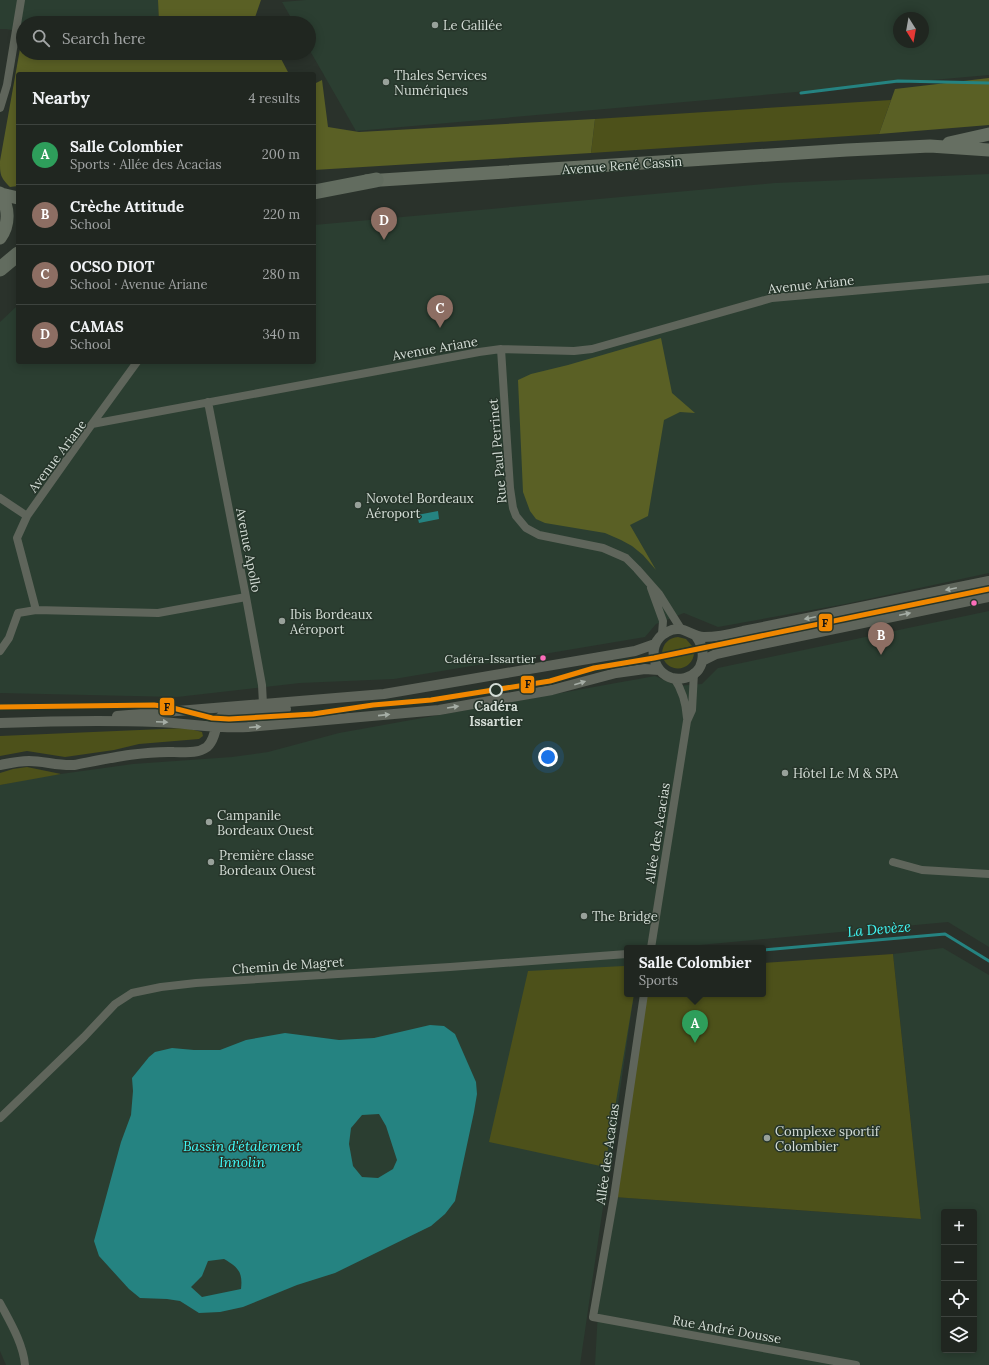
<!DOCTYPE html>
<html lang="en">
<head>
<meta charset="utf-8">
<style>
  :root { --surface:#202620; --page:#282e29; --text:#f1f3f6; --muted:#a2a5a5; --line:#3d433e; --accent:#0b8043 }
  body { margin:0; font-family:Lora,serif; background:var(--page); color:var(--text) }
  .controls { position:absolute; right:12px; bottom:12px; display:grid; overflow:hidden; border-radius:4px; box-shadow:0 2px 10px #0003 }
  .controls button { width:36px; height:36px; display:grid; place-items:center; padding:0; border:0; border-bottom:1px solid var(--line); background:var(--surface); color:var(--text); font:20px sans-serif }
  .compass { position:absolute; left:893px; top:12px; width:36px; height:36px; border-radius:50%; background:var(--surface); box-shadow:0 2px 10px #0003; rotate:169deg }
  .you { position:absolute; left:548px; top:757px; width:14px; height:14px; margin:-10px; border:3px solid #fff; border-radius:50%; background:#1a73e8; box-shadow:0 0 0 6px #1a73e833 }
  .badge { display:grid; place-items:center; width:26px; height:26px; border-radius:50%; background:var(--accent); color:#fff; font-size:13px; font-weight:700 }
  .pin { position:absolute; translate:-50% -33px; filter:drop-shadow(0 1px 2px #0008) }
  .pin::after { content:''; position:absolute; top:21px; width:14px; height:12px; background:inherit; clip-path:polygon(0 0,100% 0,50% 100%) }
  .popup { position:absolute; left:624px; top:945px; width:142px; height:52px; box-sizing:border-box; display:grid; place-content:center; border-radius:4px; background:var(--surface); filter:drop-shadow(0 1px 3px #0005); font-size:13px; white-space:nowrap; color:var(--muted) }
  .popup b { font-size:15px; color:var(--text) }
  .popup::after { content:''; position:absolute; left:50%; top:100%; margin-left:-8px; border:8px solid transparent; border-top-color:var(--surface) }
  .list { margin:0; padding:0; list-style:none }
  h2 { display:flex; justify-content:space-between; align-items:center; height:52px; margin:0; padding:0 16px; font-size:17px }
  h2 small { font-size:13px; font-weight:400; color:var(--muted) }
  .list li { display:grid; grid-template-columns:26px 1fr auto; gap:12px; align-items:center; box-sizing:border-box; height:60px; padding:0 16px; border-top:1px solid var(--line) }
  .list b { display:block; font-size:15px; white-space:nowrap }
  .list p { margin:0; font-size:13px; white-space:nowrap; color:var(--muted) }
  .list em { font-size:13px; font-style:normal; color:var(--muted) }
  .icon { flex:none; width:22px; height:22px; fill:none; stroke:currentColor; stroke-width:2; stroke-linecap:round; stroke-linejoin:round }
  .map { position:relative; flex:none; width:989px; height:1365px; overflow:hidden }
  .search { position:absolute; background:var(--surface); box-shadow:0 2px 10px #0003; left:16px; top:16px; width:300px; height:44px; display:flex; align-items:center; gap:10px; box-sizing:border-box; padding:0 14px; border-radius:22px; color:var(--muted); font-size:15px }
  .panel { position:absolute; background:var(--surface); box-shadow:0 2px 10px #0003; left:16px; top:72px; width:300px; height:292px; border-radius:4px }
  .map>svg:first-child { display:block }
  .built { fill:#2b3e31; fill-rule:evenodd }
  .green { fill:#4d511a }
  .forest { fill:#5a6025 }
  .water { fill:#258381; fill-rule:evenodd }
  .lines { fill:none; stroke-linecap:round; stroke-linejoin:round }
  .stream { stroke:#258381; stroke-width:3 }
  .minor { stroke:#5f655b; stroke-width:8 }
  .tertiary { stroke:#5f655b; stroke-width:10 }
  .primary { stroke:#666f62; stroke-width:13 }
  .motorway { stroke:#626c5f; stroke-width:15 }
  .tram-1-casing { stroke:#26352a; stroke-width:8 }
  .tram-1 { stroke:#f08700; stroke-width:5 }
  .oneway { fill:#a5ada5 }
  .poi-dot { fill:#98a19a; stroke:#26352a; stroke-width:1.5 }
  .bus-dot { fill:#fb6dba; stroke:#26352a; stroke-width:1.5 }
  .stop-dot { fill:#26352a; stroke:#d4ddd6; stroke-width:2 }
  .labels { text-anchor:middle; stroke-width:3; stroke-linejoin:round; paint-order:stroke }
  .bus-label { font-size:12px; fill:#d4ddd6; stroke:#26352a; text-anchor:end }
  .poi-label { font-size:13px; fill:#d4ddd6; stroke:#26352a; text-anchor:start }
  .street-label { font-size:13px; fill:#d4ddd6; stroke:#26352a }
  .stop-label { font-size:13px; font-weight:bold; fill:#d4ddd6; stroke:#26352a }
  .water-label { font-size:14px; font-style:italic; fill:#40fbf9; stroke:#26352a }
  .line-badge { stroke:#26352a; stroke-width:1.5 }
  .pale-badge-label { font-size:11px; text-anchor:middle; font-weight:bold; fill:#111 }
</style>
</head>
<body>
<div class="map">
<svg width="989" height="1365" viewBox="0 0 989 1365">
  <rect width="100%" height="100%" fill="#2a322b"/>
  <path class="built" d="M 0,0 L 158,0 L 159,23 L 23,23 L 23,32 L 6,29 L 0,29 Z
    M 306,0 L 989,0 L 989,75 L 356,131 L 309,49 L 309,23 L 294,23 L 282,2 ZM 899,18 L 923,18 L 923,42 L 899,42 Z
    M 989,174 L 989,573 L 845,604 L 718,627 L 684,613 L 656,624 L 645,637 L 394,679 L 300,683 L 177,697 L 0,693 L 0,322 L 18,305 L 18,362 L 314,362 L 314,225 L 775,183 Z
    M 989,611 L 989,947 L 948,922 L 668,948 L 627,948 L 627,994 L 634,994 L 580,1365 L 6,1365 L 0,1351 L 0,785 L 39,777 L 133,764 L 232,757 L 268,752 L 339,733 L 655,676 L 677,686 L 702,684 L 718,668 Z
    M 943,948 L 989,975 L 989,1365 L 595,1365 L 598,1311 L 616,1197 L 921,1219 L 893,954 ZM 944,1212 L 974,1212 L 974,1350 L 944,1350 Z"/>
  <path class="green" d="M 891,100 L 879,134 L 591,153 L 595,119 Z
    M 678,637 L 686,639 L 692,646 L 662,653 C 663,643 669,638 678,637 Z
    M 694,652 C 694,670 670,675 663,658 Z
    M 186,728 L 202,732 L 203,736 L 199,739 L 139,744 L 114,750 L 65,757 L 27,751 L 0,756 L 0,736 Z
    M 27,767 L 61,774 L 0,785 L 0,773 L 13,769 Z
    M 893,954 L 921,1219 L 614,1197 L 644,994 L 763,994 L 763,963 Z
    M 624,966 L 625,973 L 627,973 L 627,994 L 634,994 L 605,1167 L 489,1142 L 528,971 Z"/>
  <path class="forest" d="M 158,0 L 261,0 L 253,23 L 159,23 Z
    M 23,32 L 23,53 L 148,53 L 160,58 L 160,53 L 278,53 L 289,74 L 18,74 L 18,186 L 10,187 C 0,177 0,174 0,161 Z
    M 989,78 L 989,125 L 879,134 L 895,89 Z
    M 322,80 L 328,127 L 359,132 L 595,119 L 591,153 L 314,170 L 314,84 Z
    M 661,338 L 672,393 L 695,413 L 680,412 L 664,420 L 648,516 L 630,525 L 656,570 L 643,555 L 632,546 L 621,540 L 605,533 L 545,523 L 536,519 L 530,511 L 523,492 L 518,380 L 531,374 L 568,365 Z"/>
  <path class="water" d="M 438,511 L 439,519 L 419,523 L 417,515 Z
    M 430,1025 L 444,1026 L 455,1034 L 476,1082 L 477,1094 L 474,1112 L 455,1201 L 445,1214 L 431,1226 L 335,1273 L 297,1285 L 243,1307 L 220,1312 L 199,1313 L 180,1301 L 167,1299 L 140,1298 L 129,1289 L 99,1256 L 94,1241 L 121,1142 L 131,1115 L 133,1091 L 132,1078 L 149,1057 L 155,1052 L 172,1048 L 194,1050 L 220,1050 L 246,1040 L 285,1033 L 339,1040 L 374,1038 ZM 379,1114 L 386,1126 L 397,1160 L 393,1169 L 378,1178 L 362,1177 L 353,1166 L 349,1144 L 351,1128 L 362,1115 ZM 224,1259 C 238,1267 243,1272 241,1289 L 202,1297 L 191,1287 L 202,1276 L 208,1261 Z"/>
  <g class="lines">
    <path class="stream" d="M 801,93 L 898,81 L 989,83
      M 763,950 L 945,934 L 989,961"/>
    <path class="minor" d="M 0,108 L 7,85 L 21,0
      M 501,349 L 510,488 L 513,508 L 516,516 L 526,528 L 539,535 L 603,548 L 626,558 L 637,569 L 659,594 L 681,629
      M 208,402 L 246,597 L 262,685 L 263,704
      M 92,424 L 137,362
      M 0,498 L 27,516
      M 651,588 L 663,621 L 662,634
      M 36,610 L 17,538 L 27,516 L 92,424 L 479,352 L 501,349 L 574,351 L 592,349 L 772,298 L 989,279
      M 0,651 L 9,638 L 18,613 L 36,610 L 158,613 L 246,597
      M 674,678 C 683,691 686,703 687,718
      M 893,862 L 922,870 L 989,874
      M 651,948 L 687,721 L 692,710 L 694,673
      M 644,994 L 614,1197 L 593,1317 L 856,1365
      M 0,1118 L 84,1037 L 115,1004 L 132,993 L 161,987 L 196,983 L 450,967 L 627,954
      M 0,1303 C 10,1322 23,1343 25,1365"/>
    <path class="tertiary" d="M 696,636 C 707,651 705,673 685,678 C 656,685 641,645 667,632 C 683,623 690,637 704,637 C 717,637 731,634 743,631 L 989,581
      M 702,661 L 716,654 L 743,648 L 989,597
      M 117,716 L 384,694 L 635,651 L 655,644
      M 0,723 C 52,721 104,720 156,722 C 187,723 217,729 248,727 L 439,710 L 552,690 L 616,673 L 645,669 L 659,670
      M 0,765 C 10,763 19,761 29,761 C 44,761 58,766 74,765 C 106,759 141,751 174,752 C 185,752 197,754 207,747 C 214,741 216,728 218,719 L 224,715 L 230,714 L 286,709"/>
    <path class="primary" d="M 949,143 L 989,134
      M 366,181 L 847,150 L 930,146 L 989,150
      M 0,193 C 9,207 10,224 0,238
      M 1,194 L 18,198"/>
    <path class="motorway" d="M 314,192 L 376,180
      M 0,269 L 18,254"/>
    <g class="tram-1-casing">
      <path id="tram-1" d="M 0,707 L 154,705 L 169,707 L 212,718 L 229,719 L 313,714 L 373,705 L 431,700 L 550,681 L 594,668 L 654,658 L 989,589"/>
    </g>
    <use href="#tram-1" class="tram-1"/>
  </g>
  <defs><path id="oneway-solid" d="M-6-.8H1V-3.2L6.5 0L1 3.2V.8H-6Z"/></defs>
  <g class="oneway">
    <use href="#oneway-solid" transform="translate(951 589) rotate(168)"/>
    <use href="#oneway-solid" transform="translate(905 614) rotate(-12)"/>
    <use href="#oneway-solid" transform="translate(810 618) rotate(168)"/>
    <use href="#oneway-solid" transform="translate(580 683) rotate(-17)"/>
    <use href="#oneway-solid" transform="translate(453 707) rotate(-9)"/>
    <use href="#oneway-solid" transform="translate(384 715) rotate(-6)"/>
    <use href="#oneway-solid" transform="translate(162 722) rotate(3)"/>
    <use href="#oneway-solid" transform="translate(255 727) rotate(-5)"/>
  </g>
  <g class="poi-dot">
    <circle cx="435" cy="25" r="4"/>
    <circle cx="386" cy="82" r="4"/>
    <circle cx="358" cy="505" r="4"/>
    <circle cx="282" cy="621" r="4"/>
    <circle cx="785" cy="773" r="4"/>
    <circle cx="209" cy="822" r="4"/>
    <circle cx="211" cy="862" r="4"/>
    <circle cx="584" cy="916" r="4"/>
    <circle cx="767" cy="1138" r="4"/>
  </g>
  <g class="bus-dot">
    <circle cx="974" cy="603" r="3.5"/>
    <circle cx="543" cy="658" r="3.5"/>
  </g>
  <circle class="stop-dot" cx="496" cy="690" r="6"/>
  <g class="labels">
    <g class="bus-label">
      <text x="536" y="663">Cadéra-Issartier</text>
    </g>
    <g class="poi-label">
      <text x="443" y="30">Le Galilée</text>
      <text x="394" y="80">Thales Services<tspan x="394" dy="15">Numériques</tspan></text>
      <text x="366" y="503">Novotel Bordeaux<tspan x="366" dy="15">Aéroport</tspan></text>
      <text x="290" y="619">Ibis Bordeaux<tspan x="290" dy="15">Aéroport</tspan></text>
      <text x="793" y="778">Hôtel Le M &amp; SPA</text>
      <text x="217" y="820">Campanile<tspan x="217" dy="15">Bordeaux Ouest</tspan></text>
      <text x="219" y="860">Première classe<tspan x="219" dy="15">Bordeaux Ouest</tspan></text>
      <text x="592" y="921">The Bridge</text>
      <text x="775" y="1136">Complexe sportif<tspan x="775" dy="15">Colombier</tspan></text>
    </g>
    <g class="street-label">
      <text transform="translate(622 165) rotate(-4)" y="5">Avenue René Cassin</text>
      <text transform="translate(811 284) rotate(-6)" y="5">Avenue Ariane</text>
      <text transform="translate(435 348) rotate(-10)" y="5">Avenue Ariane</text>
      <text transform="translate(497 451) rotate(-95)" y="5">Rue Paul Perrinet</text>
      <text transform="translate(57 456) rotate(-53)" y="5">Avenue Ariane</text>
      <text transform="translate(249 550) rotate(79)" y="5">Avenue Apollo</text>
      <text transform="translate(657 833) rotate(-81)" y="5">Allée des Acacias</text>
      <text transform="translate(288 965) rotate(-4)" y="5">Chemin de Magret</text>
      <text transform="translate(607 1154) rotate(-82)" y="5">Allée des Acacias</text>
      <text transform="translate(727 1329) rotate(10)" y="5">Rue André Dousse</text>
    </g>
    <g class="stop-label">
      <text x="496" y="711">Cadéra<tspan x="496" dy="15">Issartier</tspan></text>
    </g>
    <g class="water-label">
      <text transform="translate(879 929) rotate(-5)" y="5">La Devèze</text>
      <text x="242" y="1151">Bassin d'étalement<tspan x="242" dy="16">Innolin</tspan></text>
    </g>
  </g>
  <g class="line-badge">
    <rect x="818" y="613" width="15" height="19" rx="4" fill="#f08700"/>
    <rect x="520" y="675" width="15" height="19" rx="4" fill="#f08700"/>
    <rect x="159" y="697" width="16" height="19" rx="4" fill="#f08700"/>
  </g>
  <g class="pale-badge-label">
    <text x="825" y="627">F</text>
    <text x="528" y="688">F</text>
    <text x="167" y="711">F</text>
  </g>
</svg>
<div class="controls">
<button>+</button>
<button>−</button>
<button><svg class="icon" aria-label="locate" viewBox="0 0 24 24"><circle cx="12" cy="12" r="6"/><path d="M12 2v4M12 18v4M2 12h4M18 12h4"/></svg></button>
<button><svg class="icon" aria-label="layers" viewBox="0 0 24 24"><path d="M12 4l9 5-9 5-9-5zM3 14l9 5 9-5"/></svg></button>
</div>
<svg class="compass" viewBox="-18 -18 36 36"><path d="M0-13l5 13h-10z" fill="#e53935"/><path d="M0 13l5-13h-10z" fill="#a2a5a5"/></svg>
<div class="you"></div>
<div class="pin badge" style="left:695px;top:1043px;background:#2e9e5b">A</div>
<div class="popup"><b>Salle Colombier</b>Sports</div>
<div class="pin badge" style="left:881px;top:655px;background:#8d6e63">B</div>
<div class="pin badge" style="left:440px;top:328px;background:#8d6e63">C</div>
<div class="pin badge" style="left:384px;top:240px;background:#8d6e63">D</div>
<div class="search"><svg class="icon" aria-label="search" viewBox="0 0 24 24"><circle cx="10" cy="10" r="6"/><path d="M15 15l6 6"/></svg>Search here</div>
<section class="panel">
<h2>Nearby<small>4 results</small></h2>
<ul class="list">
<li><span class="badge" style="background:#2e9e5b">A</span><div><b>Salle Colombier</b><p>Sports · Allée des Acacias</p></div><em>200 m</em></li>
<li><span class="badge" style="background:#8d6e63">B</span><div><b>Crèche Attitude</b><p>School</p></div><em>220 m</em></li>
<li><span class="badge" style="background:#8d6e63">C</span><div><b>OCSO DIOT</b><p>School · Avenue Ariane</p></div><em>280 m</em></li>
<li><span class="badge" style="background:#8d6e63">D</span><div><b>CAMAS</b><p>School</p></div><em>340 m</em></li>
</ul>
</section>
</div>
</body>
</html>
